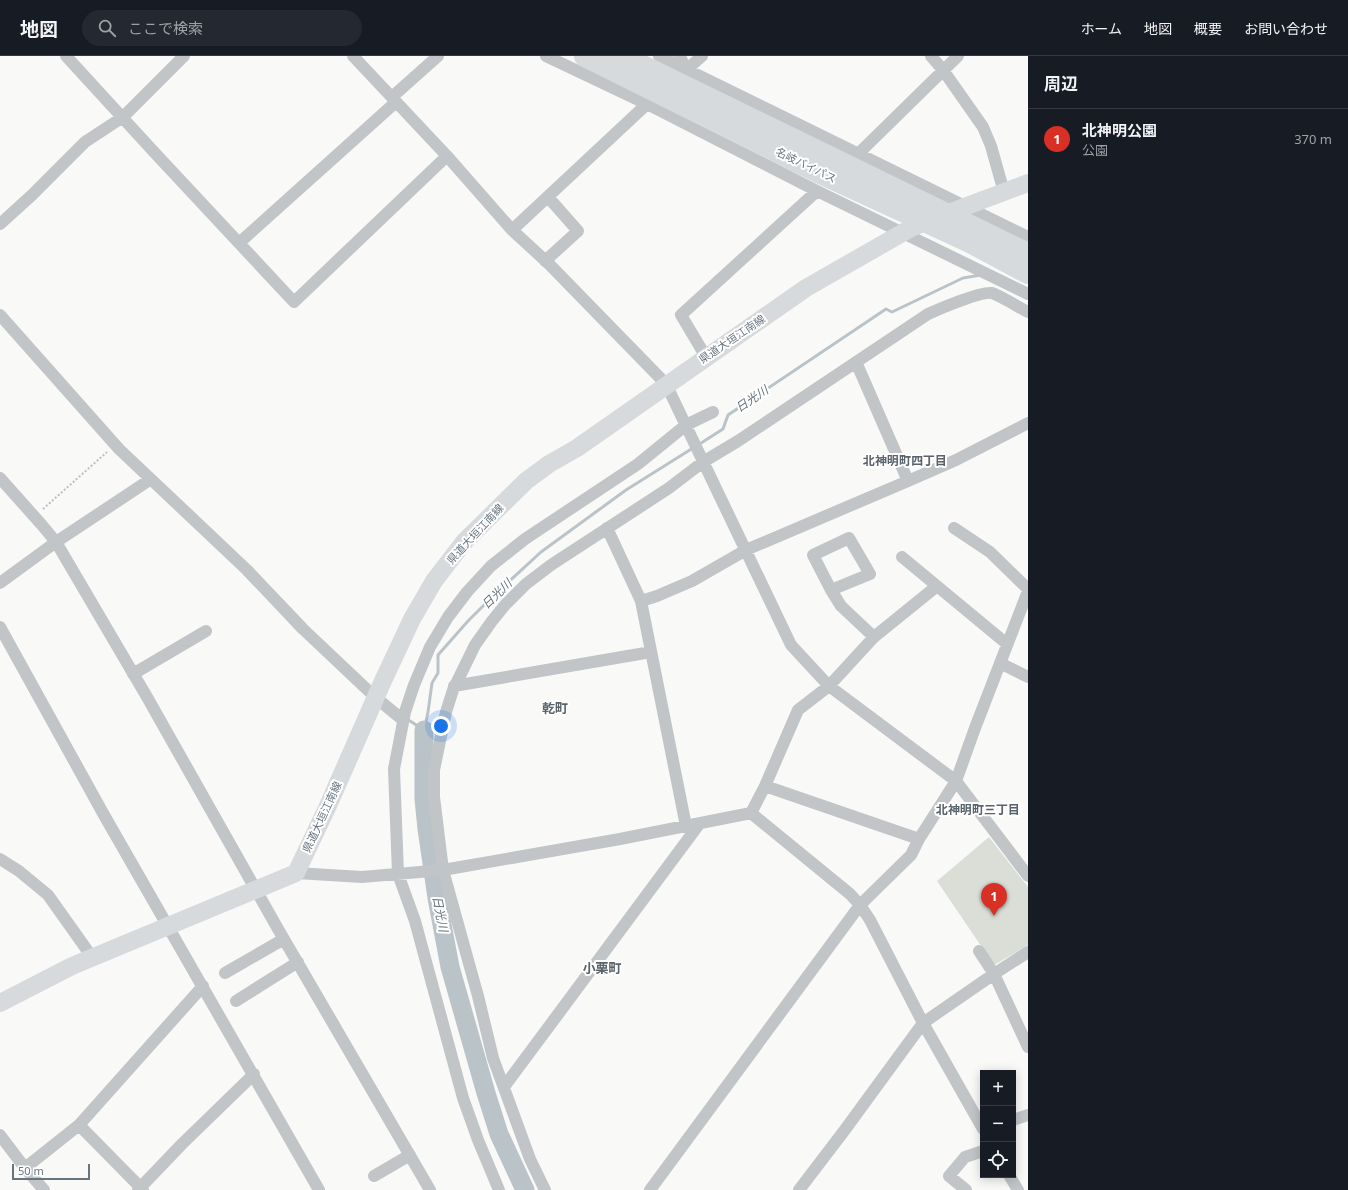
<!DOCTYPE html>
<html lang="ja">
<head>
<meta charset="utf-8">
<style>
  :root { --surface:#171b24; --page:#242831; --text:#f1f3f6; --muted:#9ea1a6; --line:#363941; --accent:#d93025 }
  body { margin:0; font-family:"Noto Sans","Noto Sans JP",sans-serif; background:var(--page); color:var(--text) }
  .controls { position:absolute; right:12px; bottom:12px; display:grid; overflow:hidden; border-radius:0px; box-shadow:0 2px 10px #0003 }
  .controls button { width:36px; height:36px; display:grid; place-items:center; padding:0; border:0; border-bottom:1px solid var(--line); background:var(--surface); color:var(--text); font:20px sans-serif }
  .scale { position:absolute; left:12px; bottom:10px; width:78px; box-sizing:border-box; padding-left:4px; border:2px solid #67757f; border-top:0; font-size:11px; line-height:14px; white-space:nowrap; color:#67757f; -webkit-text-stroke:3px #fff; paint-order:stroke }
  .you { position:absolute; left:441px; top:670px; width:14px; height:14px; margin:-10px; border:3px solid #fff; border-radius:50%; background:#1a73e8; box-shadow:0 0 0 6px #1a73e833 }
  .badge { display:grid; place-items:center; width:26px; height:26px; border-radius:50%; background:var(--accent); color:#fff; font-size:13px; font-weight:700 }
  .pin { position:absolute; translate:-50% -33px; filter:drop-shadow(0 1px 2px #0008) }
  .pin::after { content:''; position:absolute; top:21px; width:14px; height:12px; background:inherit; clip-path:polygon(0 0,100% 0,50% 100%) }
  .list { margin:0; padding:0; list-style:none }
  h2 { display:flex; justify-content:space-between; align-items:center; height:52px; margin:0; padding:0 16px; font-size:17px }
  h2 small { font-size:13px; font-weight:400; color:var(--muted) }
  .list li { display:grid; grid-template-columns:26px 1fr auto; gap:12px; align-items:center; box-sizing:border-box; height:60px; padding:0 16px; border-top:1px solid var(--line) }
  .list b { display:block; font-size:15px; white-space:nowrap }
  .list p { margin:0; font-size:13px; white-space:nowrap; color:var(--muted) }
  .list em { font-size:13px; font-style:normal; color:var(--muted) }
  .icon { flex:none; width:22px; height:22px; fill:none; stroke:currentColor; stroke-width:2; stroke-linecap:round; stroke-linejoin:round }
  .map { position:relative; flex:none; width:1028px; height:1134px; overflow:hidden }
  header { display:flex; align-items:center; gap:24px; box-sizing:border-box; height:56px; padding:0 20px; background:var(--surface); border-bottom:1px solid var(--line) }
  header strong { font-size:19px }
  nav { display:flex; gap:22px; margin-inline-start:auto; font-size:14px }
  .search { width:280px; height:36px; background:var(--page); display:flex; align-items:center; gap:10px; box-sizing:border-box; padding:0 14px; border-radius:22px; color:var(--muted); font-size:15px }
  main { display:flex }
  aside { flex:1; background:var(--surface) }
  .map>svg:first-child { display:block }
  .green { fill:#daded7 }
  .lines { fill:none; stroke-linecap:round; stroke-linejoin:round }
  .stream { stroke:#bac4c8; stroke-width:3 }
  .river { stroke:#bac4c8; stroke-width:19 }
  .path { stroke:#bbbec0; stroke-width:2; stroke-dasharray:2 2; stroke-linecap:butt }
  .street { stroke:#c1c5c8; stroke-width:12 }
  .secondary { stroke:#d7dadd; stroke-width:18 }
  .highway { stroke:#d7dadd; stroke-width:22 }
  .labels { text-anchor:middle; stroke-width:4; stroke-linejoin:round; paint-order:stroke }
  .street-label { font-size:11px; fill:#67757f; stroke:#fff }
  .water-label { font-size:12px; font-style:italic; fill:#637378; stroke:#fff }
  .neighbourhood-label { font-size:12px; font-weight:bold; fill:#59636b; stroke:#fff }
  .quarter-label { font-size:13px; font-weight:bold; fill:#59636b; stroke:#fff }
</style>
</head>
<body>
<header>
<strong>地図</strong>
<div class="search"><svg class="icon" aria-label="search" viewBox="0 0 24 24"><circle cx="10" cy="10" r="6"/><path d="M15 15l6 6"/></svg>ここで検索</div>
<nav><a>ホーム</a><a>地図</a><a>概要</a><a>お問い合わせ</a></nav>
</header>
<main>
<div class="map">
<svg width="1028" height="1134" viewBox="0 0 1028 1134">
  <rect width="100%" height="100%" fill="#f9f9f8"/>
  <path class="green" d="M 989,781 L 1028,831 L 1028,889 L 994,909 L 937,825 Z"/>
  <g class="lines">
    <path class="stream" d="M 698,389 L 723,373 L 728,359 L 886,253 L 892,256 L 963,222 L 981,219
      M 407,663 L 424,674 L 428,656 L 432,627 L 438,617 L 438,599 L 468,565 L 491,542 L 541,496 L 626,434 L 693,392"/>
    <path class="river" d="M 424,674 L 424,743 L 427,773 L 437,842 L 450,911 L 486,1037 L 499,1078 L 525,1134"/>
    <path class="path" d="M 43,453 L 107,396"/>
    <path class="street" d="M 66,0 L 154,96 L 294,246 L 447,100
      M 353,0 L 447,100 L 512,174 L 549,208 L 666,328 L 791,589 L 829,630 L 956,725 L 1028,820
      M 659,0 L 1028,181
      M 680,0 L 686,14 L 702,0
      M 931,0 L 943,14 L 983,71 L 991,90 L 1004,136
      M 392,41 L 438,0
      M 647,48 L 817,135 L 1028,238
      M 858,98 L 958,0
      M 0,168 L 32,139 L 85,86 L 123,61 L 184,0
      M 512,174 L 647,48 L 546,0
      M 239,187 L 396,46
      M 545,205 L 578,175 L 548,141
      M 0,259 L 119,393 L 247,514 L 303,573 L 375,641 L 403,664
      M 706,301 L 681,259 L 817,135
      M 856,306 L 908,425
      M 0,422 L 41,468 L 56,486 L 147,641 L 278,873 L 430,1134
      M 607,472 L 641,545
      M 954,472 L 990,496 L 1028,533
      M 902,501 L 1007,588
      M 0,527 L 56,486 L 151,423
      M 831,534 L 813,499 L 849,482 L 870,518 L 831,534 L 841,550 L 874,581
      M 0,571 L 104,759 L 319,1134
      M 1000,607 L 1028,621
      M 133,618 L 206,575
      M 454,630 L 651,596
      M 765,730 L 919,783
      M 751,757 L 850,838 L 860,849 L 870,864 L 923,967 L 983,1073
      M 751,757 L 765,730 L 798,654 L 829,630 L 874,581 L 937,530
      M 686,770 L 641,545 L 657,540 L 692,525 L 746,494 L 908,425 L 956,404 L 1028,367
      M 0,803 L 19,815 L 48,839 L 92,901
      M 296,817 L 362,821 L 443,814 L 620,783 L 751,757
      M 979,895 L 994,918 L 1028,991
      M 225,917 L 284,883
      M 236,945 L 298,906
      M 504,1031 L 700,767
      M 1013,1064 L 1028,1059
      M 79,1069 L 143,1134
      M 0,1079 L 25,1112 L 44,1134
      M 25,1112 L 79,1069 L 203,930
      M 1009,1119 L 1018,1134
      M 374,1120 L 410,1099
      M 138,1134 L 182,1088 L 254,1018
      M 499,1134 L 478,1084 L 463,1042 L 415,865 L 398,818 L 394,713 L 405,656 L 414,629 L 430,591 L 448,561 L 467,536 L 491,510 L 525,483 L 638,408 L 686,369 L 713,356
      M 545,1134 L 530,1103 L 493,1002 L 478,940 L 443,814 L 434,741 L 434,714 L 446,656 L 453,634 L 475,589 L 492,565 L 505,549 L 526,528 L 551,509 L 669,432 L 703,406 L 738,385 L 928,258 C 939,253 981,235 992,237 C 999,239 1020,252 1028,256
      M 650,1134 L 860,849 L 911,799 L 919,783 L 956,725 L 975,672 L 1028,535
      M 799,1134 L 844,1075 L 923,967 L 994,918 L 1028,896
      M 966,1134 L 949,1120 L 965,1101 L 983,1095"/>
    <path class="secondary" d="M 0,947 L 72,910 L 296,817 L 327,752 L 382,627 L 412,563 L 434,525 L 464,486 L 526,425 L 549,408 L 577,392 L 806,232 L 911,172 L 964,151 L 1028,127"/>
    <path class="highway" d="M 585,0 L 818,116 L 970,186 L 1028,217
      M 622,0 C 757,67 893,131 1028,198"/>
  </g>
  <g class="labels">
    <g class="street-label">
      <text transform="translate(806 109) rotate(26)" y="4">名岐バイパス</text>
      <text transform="translate(732 283) rotate(-34)" y="4">県道大垣江南線</text>
      <text transform="translate(475 478) rotate(-47)" y="4">県道大垣江南線</text>
      <text transform="translate(322 761) rotate(-65)" y="4">県道大垣江南線</text>
    </g>
    <g class="water-label">
      <text transform="translate(752 343) rotate(-34)" y="4">日光川</text>
      <text transform="translate(497 538) rotate(-44)" y="4">日光川</text>
      <text transform="translate(440 858) rotate(79)" y="4">日光川</text>
    </g>
    <g class="neighbourhood-label">
      <text x="905" y="409">北神明町四丁目</text>
      <text x="978" y="758">北神明町三丁目</text>
    </g>
    <g class="quarter-label">
      <text x="555" y="657">乾町</text>
      <text x="602" y="917">小栗町</text>
    </g>
  </g>
</svg>
<div class="controls">
<button>+</button>
<button>−</button>
<button><svg class="icon" aria-label="locate" viewBox="0 0 24 24"><circle cx="12" cy="12" r="6"/><path d="M12 2v4M12 18v4M2 12h4M18 12h4"/></svg></button>
</div>
<div class="scale">50 m</div>
<div class="you"></div>
<div class="pin badge" style="left:994px;top:860px">1</div>
</div>
<aside>
<h2>周辺<small></small></h2>
<ul class="list">
<li><span class="badge">1</span><div><b>北神明公園</b><p>公園</p></div><em>370 m</em></li>
</ul>
</aside>
</main>
</body>
</html>
